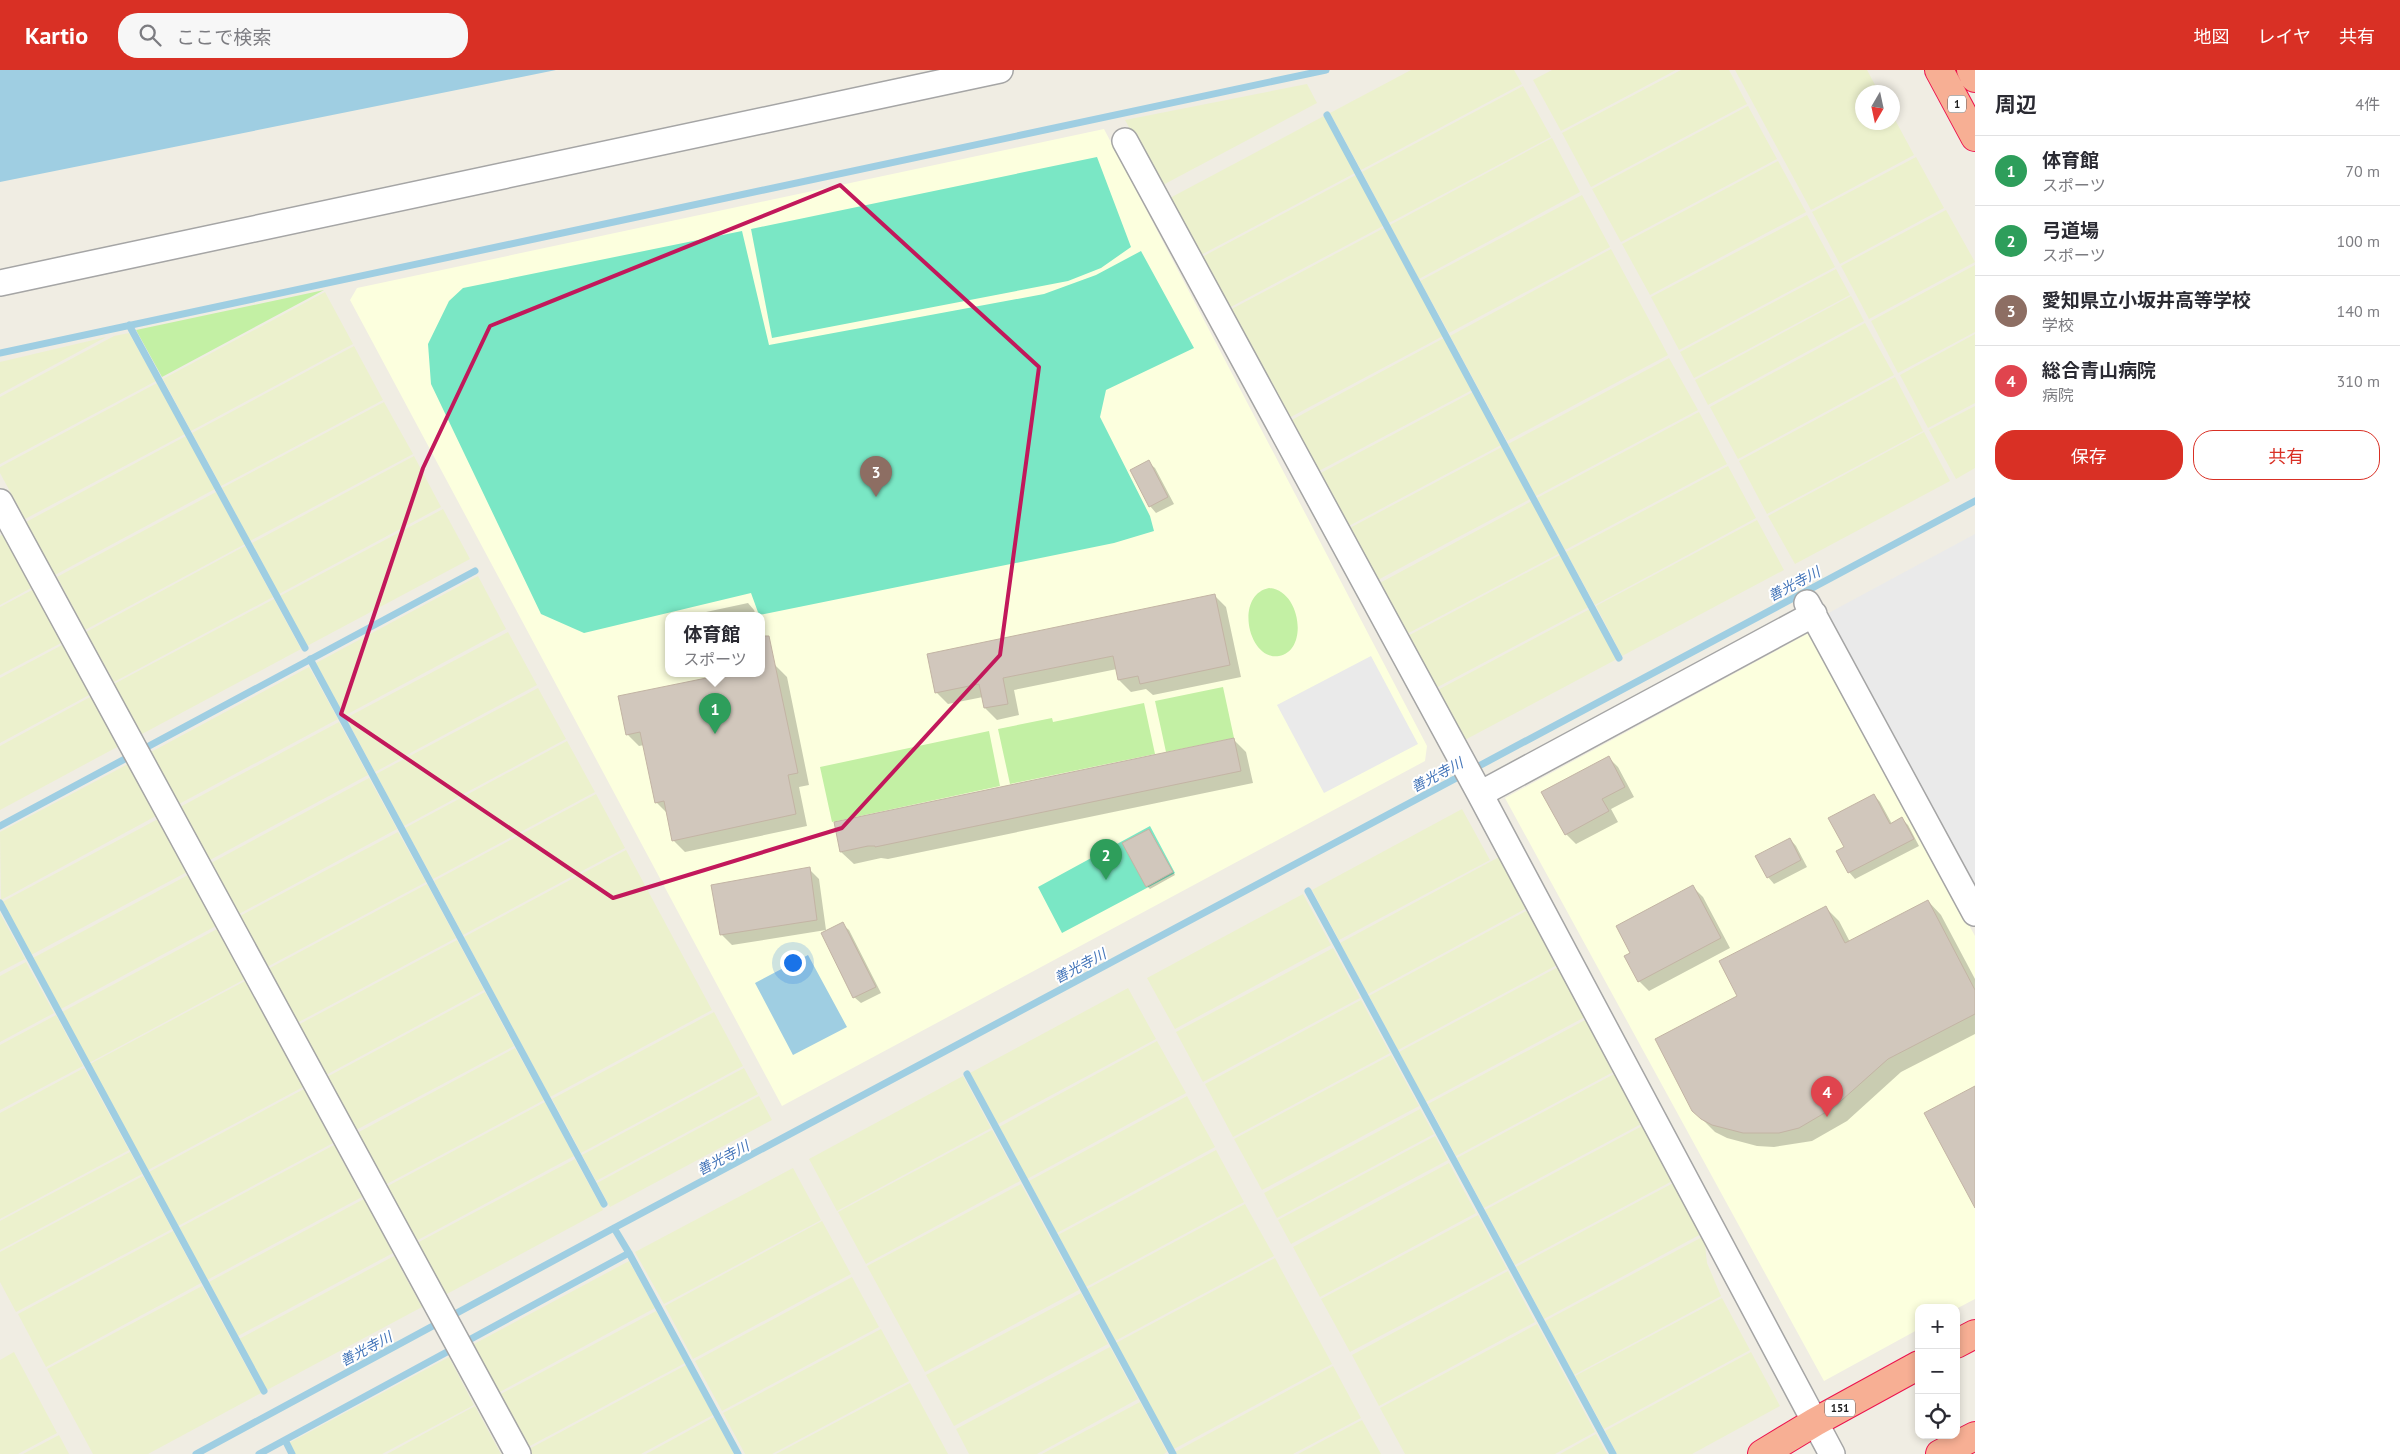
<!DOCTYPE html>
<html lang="ja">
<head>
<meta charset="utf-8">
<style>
  :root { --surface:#fff; --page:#f7f7f7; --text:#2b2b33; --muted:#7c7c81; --line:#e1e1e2; --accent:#d93025 }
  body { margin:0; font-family:"PT Sans","Noto Sans JP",sans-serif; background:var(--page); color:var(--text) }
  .controls { position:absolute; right:15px; bottom:15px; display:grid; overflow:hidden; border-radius:10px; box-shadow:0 2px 8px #0003 }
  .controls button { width:45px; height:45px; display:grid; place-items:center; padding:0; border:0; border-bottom:1px solid var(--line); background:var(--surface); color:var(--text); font:25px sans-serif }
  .compass { position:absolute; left:1855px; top:15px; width:45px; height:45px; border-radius:50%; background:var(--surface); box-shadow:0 2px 8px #0003; rotate:189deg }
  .you { position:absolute; left:792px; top:892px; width:18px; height:18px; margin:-12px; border:4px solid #fff; border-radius:50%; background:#1a73e8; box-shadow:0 0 0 8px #1a73e833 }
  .badge { display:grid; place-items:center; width:32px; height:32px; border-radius:50%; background:var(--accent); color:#fff; font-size:16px; font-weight:700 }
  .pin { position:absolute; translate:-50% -41px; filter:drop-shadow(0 1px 2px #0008) }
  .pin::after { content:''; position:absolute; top:26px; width:18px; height:15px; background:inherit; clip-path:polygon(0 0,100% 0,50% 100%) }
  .popup { position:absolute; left:665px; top:542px; width:100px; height:65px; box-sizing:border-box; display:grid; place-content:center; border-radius:10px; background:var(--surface); filter:drop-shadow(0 1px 4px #0005); font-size:16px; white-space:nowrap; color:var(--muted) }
  .popup b { font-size:19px; color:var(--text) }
  .popup::after { content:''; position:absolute; left:50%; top:100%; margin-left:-10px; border:10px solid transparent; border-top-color:var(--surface) }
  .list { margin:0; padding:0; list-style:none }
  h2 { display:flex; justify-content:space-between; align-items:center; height:65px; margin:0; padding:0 20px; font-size:21px }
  h2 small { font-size:16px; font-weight:400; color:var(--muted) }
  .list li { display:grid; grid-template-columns:32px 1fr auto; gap:15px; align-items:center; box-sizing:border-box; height:70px; padding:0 20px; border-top:1px solid var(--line) }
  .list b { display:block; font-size:19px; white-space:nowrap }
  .list p { margin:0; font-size:16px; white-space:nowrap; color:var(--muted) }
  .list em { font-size:16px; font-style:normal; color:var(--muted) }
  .actions { display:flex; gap:10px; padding:15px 20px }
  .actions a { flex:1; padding:11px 0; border:1px solid var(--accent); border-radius:20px; text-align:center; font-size:18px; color:var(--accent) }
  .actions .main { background:var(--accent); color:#fff }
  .icon { flex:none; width:28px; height:28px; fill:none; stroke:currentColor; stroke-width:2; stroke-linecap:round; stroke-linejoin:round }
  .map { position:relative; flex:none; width:1975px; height:1384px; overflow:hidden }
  header { display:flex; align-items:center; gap:30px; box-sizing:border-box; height:70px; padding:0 25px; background:var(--accent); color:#fff }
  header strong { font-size:24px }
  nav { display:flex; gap:28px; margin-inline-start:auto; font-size:18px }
  .search { width:350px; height:45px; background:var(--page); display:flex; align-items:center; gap:12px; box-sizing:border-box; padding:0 18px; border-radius:20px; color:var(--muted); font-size:19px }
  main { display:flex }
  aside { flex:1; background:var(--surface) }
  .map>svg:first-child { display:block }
  .education { fill:#fcffde; fill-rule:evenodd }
  .farmland { fill:#ecf1cd }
  .grass { fill:#c3f0a4 }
  .pitch { fill:#7ae7c5 }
  .parking { fill:#eaeaea }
  .water { fill:#9fcee2 }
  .shadow { fill:#0003 }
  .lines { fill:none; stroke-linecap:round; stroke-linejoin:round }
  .stream { stroke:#9fcee2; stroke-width:7 }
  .building { fill:#d1c7bc; stroke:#c3b4a4 }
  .minor-casing { stroke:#a5a5a5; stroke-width:28 }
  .trunk-casing { stroke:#ec134d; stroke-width:30 }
  .minor { stroke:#fff; stroke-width:25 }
  .trunk { stroke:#f7af94; stroke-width:28 }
  .marked { fill:none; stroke:#c2185b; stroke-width:4; stroke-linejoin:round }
  .labels { text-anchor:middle; stroke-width:4; stroke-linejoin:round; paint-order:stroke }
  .shield { fill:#fff; stroke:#626262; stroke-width:1 }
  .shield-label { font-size:11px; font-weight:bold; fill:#1e1e1e }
  .water-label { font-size:14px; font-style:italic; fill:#4173b8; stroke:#fff }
</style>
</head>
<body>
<header>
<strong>Kartio</strong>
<div class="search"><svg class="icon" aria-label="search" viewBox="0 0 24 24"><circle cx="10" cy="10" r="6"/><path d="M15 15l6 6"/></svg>ここで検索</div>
<nav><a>地図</a><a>レイヤ</a><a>共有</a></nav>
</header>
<main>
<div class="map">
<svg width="1975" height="1384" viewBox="0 0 1975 1384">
  <rect width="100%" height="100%" fill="#f0ede3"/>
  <path class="education" d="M 1104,59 L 1427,676 L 1425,691 L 782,1036 L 350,230 L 357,218 ZM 669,545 L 761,545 L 761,603 L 669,603 Z
    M 1809,563 L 1975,866 L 1975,1229 L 1956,1239 L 1919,1238 L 1919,1259 L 1824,1311 L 1505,728 Z"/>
  <path class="farmland" d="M 1411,0 L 1514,0 L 1522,14 L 1361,100 L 1330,43 Z
    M 1552,0 L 1676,0 L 1561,61 L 1533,10 Z
    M 1681,0 L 1729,0 L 1747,34 L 1591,117 L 1562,63 Z
    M 1735,0 L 1867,0 L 1879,22 L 1862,22 L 1862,52 L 1892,52 L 1893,46 L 1914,85 L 1811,140 Z
    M 1307,14 L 1317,33 L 1161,116 L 1125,50 Z
    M 1523,16 L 1551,67 L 1389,153 L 1362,102 Z
    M 1748,36 L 1777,89 L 1621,172 L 1592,119 Z
    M 1324,46 L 1355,103 L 1199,186 L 1168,129 Z
    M 1552,68 L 1580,122 L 1419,209 L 1390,155 Z
    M 1916,87 L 1944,138 L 1840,194 L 1812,142 Z
    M 1778,91 L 1806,142 L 1650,225 L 1622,174 Z
    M 1356,105 L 1383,156 L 1227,239 L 1200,188 Z
    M 1582,125 L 1610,177 L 1449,263 L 1420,211 Z
    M 1946,140 L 1975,192 L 1869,249 L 1841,196 Z
    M 1807,145 L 1835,197 L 1679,280 L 1651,227 Z
    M 1384,158 L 1443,266 L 1287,349 L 1228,241 Z
    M 1611,179 L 1668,285 L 1507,371 L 1450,266 Z
    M 1975,195 L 1975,262 L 1898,303 L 1871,251 Z
    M 1836,199 L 1850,225 L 1694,308 L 1680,282 Z
    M 325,222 L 353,274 L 191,361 L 163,309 Z
    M 1851,226 L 1864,251 L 1708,335 L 1695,310 Z
    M 1865,253 L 1894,305 L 1738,389 L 1710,337 Z
    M 129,263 L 156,311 L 0,394 L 0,327 L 114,266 Z
    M 1975,264 L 1975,333 L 1928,358 L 1900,305 Z
    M 106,267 L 0,324 L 0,292 Z
    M 1444,268 L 1472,320 L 1315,403 L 1288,352 Z
    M 354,276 L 383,330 L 221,416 L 192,363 Z
    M 1669,288 L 1698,340 L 1536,426 L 1508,374 Z
    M 1895,307 L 1923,361 L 1767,444 L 1739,391 Z
    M 157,313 L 185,364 L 25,449 L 0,403 L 0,397 Z
    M 1473,322 L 1501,375 L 1345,458 L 1317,405 Z
    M 384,332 L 413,384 L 250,471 L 222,418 Z
    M 1975,336 L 1975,398 L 1956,409 L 1929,360 Z
    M 1699,342 L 1727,394 L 1565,480 L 1537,428 Z
    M 1924,362 L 1950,411 L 1795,494 L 1768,446 Z
    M 186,366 L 215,419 L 55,505 L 26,452 Z
    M 1502,377 L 1530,429 L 1374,512 L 1346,460 Z
    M 414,386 L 441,437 L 279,524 L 252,473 Z
    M 1728,396 L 1756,448 L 1595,535 L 1566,482 Z
    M 216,422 L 245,474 L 85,560 L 57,507 Z
    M 1532,431 L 1560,483 L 1403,566 L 1376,515 Z
    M 443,439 L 470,489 L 307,576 L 280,526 Z
    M 1757,450 L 1784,500 L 1622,586 L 1596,536 Z
    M 4,463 L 33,517 L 0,535 L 0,466 Z
    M 245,476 L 273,527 L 114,612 L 86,562 Z
    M 1560,485 L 1589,537 L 1432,620 L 1404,568 Z
    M 478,506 L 506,559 L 344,646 L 316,593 Z
    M 34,519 L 63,572 L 0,605 L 0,537 Z
    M 274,529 L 301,579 L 142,664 L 114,614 Z
    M 1590,539 L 1617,589 L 1461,672 L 1434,622 Z
    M 508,562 L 537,615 L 375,702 L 346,648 Z
    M 64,574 L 91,624 L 0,673 L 0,608 Z
    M 309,597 L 338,649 L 179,734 L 151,682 Z
    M 538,618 L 566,669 L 404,756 L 376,704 Z
    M 92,626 L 119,676 L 0,740 L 0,676 Z
    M 339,652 L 368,705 L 210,790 L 180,737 Z
    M 567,671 L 595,722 L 433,809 L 405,758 Z
    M 128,694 L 156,746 L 1,830 L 0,762 Z
    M 369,708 L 397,759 L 239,844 L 211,793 Z
    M 596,724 L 625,778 L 463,865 L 434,811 Z
    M 1462,739 L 1490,790 L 1339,870 L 1312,820 Z
    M 158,749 L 187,802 L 31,885 L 2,832 Z
    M 398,762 L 426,812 L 267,897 L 240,846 Z
    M 626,780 L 712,940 L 550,1027 L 464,867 Z
    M 1499,787 L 1527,838 L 1368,924 L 1340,873 Z
    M 188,805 L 216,856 L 61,939 L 33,888 Z
    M 427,814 L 456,868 L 297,953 L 268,899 Z
    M 1303,824 L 1331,875 L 1175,959 L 1147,908 Z
    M 1528,840 L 1557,895 L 1398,980 L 1369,926 Z
    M 0,843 L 25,889 L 0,902 Z
    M 217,859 L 245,909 L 89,993 L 62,942 Z
    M 457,870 L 484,920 L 326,1005 L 298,955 Z
    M 1333,878 L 1360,928 L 1203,1012 L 1176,962 Z
    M 26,892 L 54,943 L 0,972 L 0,906 Z
    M 1558,897 L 1585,947 L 1426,1032 L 1399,982 Z
    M 245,911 L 303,1017 L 148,1100 L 90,994 Z
    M 1128,918 L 1156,969 L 998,1054 L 970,1003 Z
    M 485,922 L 514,976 L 356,1060 L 327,1007 Z
    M 1361,930 L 1390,983 L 1233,1067 L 1205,1014 Z
    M 714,942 L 743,996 L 581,1083 L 552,1029 Z
    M 56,945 L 83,996 L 0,1040 L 0,975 Z
    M 1587,949 L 1615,1001 L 1456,1086 L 1428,1034 Z
    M 1157,971 L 1186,1023 L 1027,1109 L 999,1057 Z
    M 515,978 L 544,1030 L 385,1115 L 357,1063 Z
    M 1391,985 L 1419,1036 L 1262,1120 L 1234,1069 Z
    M 84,998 L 129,1080 L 0,1149 L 0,1043 Z
    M 744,998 L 758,1024 L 596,1111 L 582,1085 Z
    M 1616,1003 L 1643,1053 L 1484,1138 L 1457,1088 Z
    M 963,1006 L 991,1058 L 837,1141 L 809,1089 Z
    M 304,1019 L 333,1073 L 178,1156 L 149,1102 Z
    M 759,1026 L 772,1050 L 610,1137 L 597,1113 Z
    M 1187,1026 L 1215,1077 L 1057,1163 L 1029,1111 Z
    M 545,1032 L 574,1086 L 416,1171 L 386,1117 Z
    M 1420,1039 L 1434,1064 L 1277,1148 L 1264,1123 Z
    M 1644,1055 L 1674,1110 L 1515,1195 L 1485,1140 Z
    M 992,1060 L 1020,1111 L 866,1194 L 838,1142 Z
    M 1435,1066 L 1448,1090 L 1291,1174 L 1278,1150 Z
    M 334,1075 L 362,1127 L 207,1210 L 179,1158 Z
    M 1216,1080 L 1244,1132 L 1086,1217 L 1058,1165 Z
    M 130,1082 L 142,1104 L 0,1180 L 0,1151 Z
    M 575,1089 L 603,1140 L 445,1225 L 417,1173 Z
    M 1449,1093 L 1476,1143 L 1320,1227 L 1293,1177 Z
    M 793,1098 L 821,1150 L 664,1234 L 635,1182 Z
    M 143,1106 L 172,1159 L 16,1242 L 0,1212 L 0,1182 Z
    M 1675,1112 L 1703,1163 L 1544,1249 L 1516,1197 Z
    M 1021,1114 L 1079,1220 L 925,1302 L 867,1196 Z
    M 364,1129 L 393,1183 L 238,1266 L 209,1212 Z
    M 1245,1134 L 1274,1186 L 1115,1271 L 1087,1219 Z
    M 1478,1145 L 1507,1199 L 1350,1282 L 1321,1229 Z
    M 822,1151 L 851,1204 L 693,1289 L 665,1236 Z
    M 173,1161 L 201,1213 L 46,1297 L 18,1244 Z
    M 1704,1166 L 1707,1193 L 1721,1226 L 1574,1305 L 1545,1251 Z
    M 394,1186 L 422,1237 L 267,1320 L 239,1269 Z
    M 1275,1188 L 1332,1294 L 1174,1379 L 1116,1273 Z
    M 629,1191 L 655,1238 L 498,1323 L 472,1275 Z
    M 1508,1201 L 1535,1252 L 1379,1336 L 1352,1285 Z
    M 852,1207 L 879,1257 L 722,1341 L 695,1291 Z
    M 202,1216 L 261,1323 L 148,1384 L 93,1384 L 47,1299 Z
    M 1081,1223 L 1108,1274 L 954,1356 L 926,1305 Z
    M 1722,1228 L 1750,1280 L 1604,1359 L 1575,1306 Z
    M 656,1241 L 685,1293 L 528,1377 L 499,1325 Z
    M 1537,1254 L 1595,1362 L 1555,1384 L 1405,1384 L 1380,1338 Z
    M 881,1259 L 909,1311 L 772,1384 L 745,1384 L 723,1343 Z
    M 1110,1277 L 1138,1329 L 1037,1384 L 969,1384 L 956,1359 Z
    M 14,1282 L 57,1363 L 18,1384 L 0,1384 L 0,1290 Z
    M 1751,1282 L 1780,1336 L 1692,1384 L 1617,1384 L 1605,1361 Z
    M 449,1287 L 474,1335 L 382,1384 L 295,1384 L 289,1373 Z
    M 686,1295 L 713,1345 L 641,1384 L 531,1384 L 529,1379 Z
    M 1333,1296 L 1361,1348 L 1293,1384 L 1177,1384 L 1175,1382 Z
    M 910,1313 L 948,1384 L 776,1384 Z
    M 1140,1332 L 1167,1382 L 1164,1384 L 1042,1384 Z
    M 475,1336 L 501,1384 L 387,1384 Z
    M 714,1347 L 734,1384 L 646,1384 Z
    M 1362,1350 L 1381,1384 L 1298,1384 Z
    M 1596,1364 L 1607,1384 L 1560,1384 Z
    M 59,1365 L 69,1384 L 23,1384 Z"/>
  <path class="grass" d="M 324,220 L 162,307 L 136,260 Z
    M 1269,518 C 1301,520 1309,581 1279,586 C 1248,591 1234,525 1269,518 Z
    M 1223,617 L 1234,668 L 1166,682 L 1155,631 Z
    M 1144,633 L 1155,684 L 1010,714 L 998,659 L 1052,648 L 1053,652 Z
    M 989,661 L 1000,716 L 832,752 L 820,697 Z"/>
  <path class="pitch" d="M 1097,87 L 1131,177 L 1101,198 L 1068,211 L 772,268 L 751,159 Z
    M 742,161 L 769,275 L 1044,224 L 1096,205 L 1141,181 L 1194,278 L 1106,320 L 1100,347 L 1150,446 L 1154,461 L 1114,473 L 759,545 L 751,523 L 584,563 L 541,544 L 431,314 L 428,274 L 449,231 L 463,218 Z
    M 1150,756 L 1175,803 L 1062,863 L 1038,817 Z"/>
  <path class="parking" d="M 1975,464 L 1975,824 L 1823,546 Z
    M 1371,586 L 1418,674 L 1324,723 L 1277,635 Z"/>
  <path class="water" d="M 0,0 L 556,0 L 0,112 Z
    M 808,885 L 847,957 L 793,985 L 755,913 Z"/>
  <path class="shadow" d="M 1148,392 L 1155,398 L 1174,434 L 1156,443 L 1150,436 Z
    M 1214,525 L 1226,537 L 1241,607 L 1153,625 L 1146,619 L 1131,622 L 1119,610 L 1117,599 L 1014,620 L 1019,645 L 997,650 L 985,638 L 983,627 L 948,634 L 936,622 Z
    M 748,533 L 754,540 L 756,545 L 707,545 L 706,542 Z
    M 775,595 L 787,607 L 809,715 L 799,717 L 807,756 L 685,782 L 673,770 L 668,744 L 656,732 L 644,675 L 639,676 L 627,664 L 620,627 L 738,603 L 761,603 Z
    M 1234,670 L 1246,682 L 1253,713 L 888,789 L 881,788 L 854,794 L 841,782 Z
    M 1608,687 L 1618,697 L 1634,727 L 1611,739 L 1618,752 L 1576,774 L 1566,764 Z
    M 1874,725 L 1880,732 L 1892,754 L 1902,749 L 1908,755 L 1919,776 L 1855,809 L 1849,802 L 1845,778 Z
    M 1149,760 L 1175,805 L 1150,819 L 1147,816 Z
    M 1790,769 L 1796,776 L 1807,797 L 1774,814 L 1768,807 Z
    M 809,799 L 819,809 L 826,860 L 732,875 L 722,865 L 712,816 Z
    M 1693,817 L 1703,827 L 1730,878 L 1649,921 L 1639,911 L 1632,883 Z
    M 1928,831 L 1941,845 L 1975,909 L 1975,964 L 1901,1002 L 1847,1051 L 1812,1071 L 1774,1077 L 1757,1076 L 1727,1068 L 1715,1062 L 1693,1040 L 1739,927 L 1826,838 L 1839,851 L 1850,872 Z
    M 842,854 L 849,860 L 881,923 L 861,933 L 854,927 Z"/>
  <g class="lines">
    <path class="stream" d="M 1327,45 L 1619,588
      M 129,255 L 305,578
      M 0,283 L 1326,0
      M 310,589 L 604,1134
      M 0,756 L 475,501
      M 1308,821 L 1613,1384
      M 0,833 L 264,1321
      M 967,1004 L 1173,1384
      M 629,1183 L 738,1384
      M 285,1370 L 292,1384
      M 196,1384 L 614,1158 L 1975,431
      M 259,1384 L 629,1183 L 614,1158"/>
  </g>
  <path class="building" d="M 1149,390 L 1168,427 L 1149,437 L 1130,400 Z
    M 1215,524 L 1230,595 L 1140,614 L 1138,606 L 1118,610 L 1113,586 L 1003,608 L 1008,634 L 984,638 L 979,614 L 935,623 L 927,584 Z
    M 761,566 L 769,566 L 798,703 L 788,705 L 796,744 L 672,771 L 664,731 L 655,733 L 640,662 L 626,665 L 618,626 L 731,603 L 761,603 Z
    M 1234,668 L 1241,701 L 875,777 L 875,776 L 868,776 L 840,782 L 834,752 Z
    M 1609,686 L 1625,717 L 1602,729 L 1609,741 L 1565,765 L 1541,722 Z
    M 1874,724 L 1890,754 L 1902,747 L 1914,769 L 1848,803 L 1836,781 L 1844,777 L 1828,748 Z
    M 1149,759 L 1173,802 L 1146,817 L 1122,773 Z
    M 1790,768 L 1801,790 L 1767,808 L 1755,786 Z
    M 810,797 L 817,850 L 720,865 L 711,815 Z
    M 1693,815 L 1721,868 L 1638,912 L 1624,886 L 1630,883 L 1616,856 Z
    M 1928,830 L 1975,920 L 1975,944 L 1888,989 L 1833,1038 L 1799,1058 L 1779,1063 L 1743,1063 L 1712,1055 L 1701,1049 L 1692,1041 L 1655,969 L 1737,926 L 1719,891 L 1826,836 L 1845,873 Z
    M 843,852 L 876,917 L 853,928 L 821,863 Z
    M 1975,1016 L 1975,1138 L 1924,1043 Z"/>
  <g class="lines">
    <g class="minor-casing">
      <path id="minor" d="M 1125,71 L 1480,724 L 1832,1384
        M 0,213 L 1000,0
        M 0,432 L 518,1384
        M 1807,533 L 1975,843
        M 1480,724 L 1814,544"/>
    </g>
    <g class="trunk-casing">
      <path id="trunk" d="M 1939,0 L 1975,67
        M 1971,0 L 1975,8
        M 1956,1274 L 1975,1264
        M 1762,1384 L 1815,1352 L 1919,1295
        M 1940,1384 L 1975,1366"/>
    </g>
    <use href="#minor" class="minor"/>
    <use href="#trunk" class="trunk"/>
  </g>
  <path class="marked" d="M 840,115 L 1039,297 L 1000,585 L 842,758 L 613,828 L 341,644 L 423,398 L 490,256 Z"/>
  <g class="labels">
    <g class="shield">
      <rect x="1948" y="25.5" width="18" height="17" rx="4"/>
      <rect x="1825" y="1329.5" width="30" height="17" rx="4"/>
    </g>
    <g class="shield-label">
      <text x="1957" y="38">1</text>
      <text x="1840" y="1342">151</text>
    </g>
    <g class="water-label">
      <text transform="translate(1794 514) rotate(-28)" y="5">善光寺川</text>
      <text transform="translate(1437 705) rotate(-28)" y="5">善光寺川</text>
      <text transform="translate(1080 896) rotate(-28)" y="5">善光寺川</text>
      <text transform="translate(723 1088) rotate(-28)" y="5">善光寺川</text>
      <text transform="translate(366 1279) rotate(-28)" y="5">善光寺川</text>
    </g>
  </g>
</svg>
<div class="controls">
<button>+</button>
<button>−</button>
<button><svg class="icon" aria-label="locate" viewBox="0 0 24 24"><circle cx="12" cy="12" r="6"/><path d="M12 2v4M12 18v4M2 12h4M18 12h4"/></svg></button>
</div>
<svg class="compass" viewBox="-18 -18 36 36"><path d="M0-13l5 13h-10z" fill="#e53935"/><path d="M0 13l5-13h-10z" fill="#7c7c81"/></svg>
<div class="you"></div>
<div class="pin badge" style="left:715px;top:664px;background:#2e9e5b">1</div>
<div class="popup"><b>体育館</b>スポーツ</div>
<div class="pin badge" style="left:1106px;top:810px;background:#2e9e5b">2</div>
<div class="pin badge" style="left:876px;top:427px;background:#8d6e63">3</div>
<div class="pin badge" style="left:1827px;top:1047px;background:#e0444e">4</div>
</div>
<aside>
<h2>周辺<small>4件</small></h2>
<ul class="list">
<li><span class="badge" style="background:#2e9e5b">1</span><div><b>体育館</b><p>スポーツ</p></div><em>70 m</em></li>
<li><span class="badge" style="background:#2e9e5b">2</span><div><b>弓道場</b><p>スポーツ</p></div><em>100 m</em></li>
<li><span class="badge" style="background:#8d6e63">3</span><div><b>愛知県立小坂井高等学校</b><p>学校</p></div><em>140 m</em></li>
<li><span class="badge" style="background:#e0444e">4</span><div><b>総合青山病院</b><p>病院</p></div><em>310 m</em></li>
</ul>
<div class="actions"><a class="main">保存</a><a>共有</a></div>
</aside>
</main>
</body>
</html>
